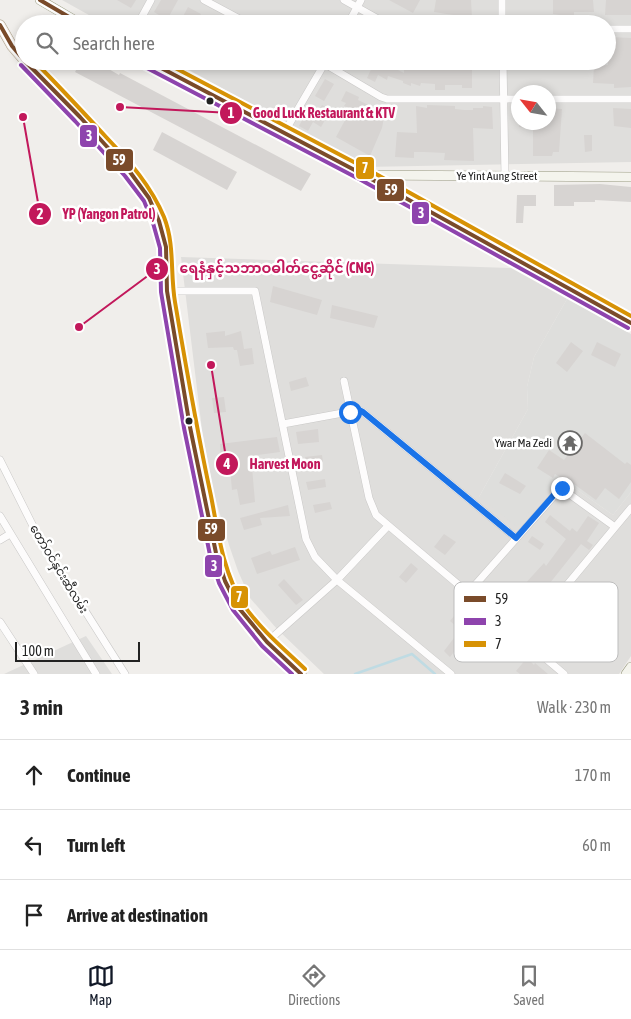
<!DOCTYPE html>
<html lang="en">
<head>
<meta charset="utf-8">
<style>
  :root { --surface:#fff; --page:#f2f2f2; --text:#222; --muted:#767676; --line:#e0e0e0; --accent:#111827 }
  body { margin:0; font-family:"Asap Condensed","Noto Sans Myanmar",sans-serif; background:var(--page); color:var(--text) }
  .compass { position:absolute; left:511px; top:85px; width:45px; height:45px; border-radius:50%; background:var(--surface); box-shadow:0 2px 8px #0003; rotate:301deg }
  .scale { position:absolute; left:15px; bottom:12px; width:125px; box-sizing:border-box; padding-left:5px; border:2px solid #222; border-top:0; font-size:14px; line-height:18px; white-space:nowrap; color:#222; -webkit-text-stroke:4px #fff; paint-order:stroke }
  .stop { position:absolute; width:15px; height:15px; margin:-11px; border:4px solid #1a73e8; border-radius:50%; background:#fff }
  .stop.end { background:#1a73e8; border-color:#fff; box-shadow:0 1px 5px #0008 }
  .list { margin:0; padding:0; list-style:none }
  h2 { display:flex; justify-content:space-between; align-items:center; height:65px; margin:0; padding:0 20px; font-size:21px }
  h2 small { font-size:16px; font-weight:400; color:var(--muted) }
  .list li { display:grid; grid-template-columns:32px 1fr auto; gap:15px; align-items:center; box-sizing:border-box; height:70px; padding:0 20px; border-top:1px solid var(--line) }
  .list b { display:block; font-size:19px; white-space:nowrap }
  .list em { font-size:16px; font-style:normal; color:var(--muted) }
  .icon { flex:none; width:28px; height:28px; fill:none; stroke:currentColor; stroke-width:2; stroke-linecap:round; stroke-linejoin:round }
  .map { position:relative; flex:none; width:631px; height:674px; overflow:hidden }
  .search { position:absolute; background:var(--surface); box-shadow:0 2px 8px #0003; left:15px; right:15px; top:15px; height:55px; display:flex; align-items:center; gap:12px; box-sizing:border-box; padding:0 18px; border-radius:28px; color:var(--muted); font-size:19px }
  .sheet { height:275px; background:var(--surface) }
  nav { display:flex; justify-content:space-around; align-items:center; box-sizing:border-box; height:70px; border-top:1px solid var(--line); background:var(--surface); font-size:14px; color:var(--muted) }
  nav a { display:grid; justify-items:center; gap:2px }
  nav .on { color:var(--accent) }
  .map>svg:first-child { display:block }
  .residential { fill:#dfdedc; fill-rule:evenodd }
  .religious { fill:#dededc }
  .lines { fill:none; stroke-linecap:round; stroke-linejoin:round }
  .stream { stroke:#bfdbe3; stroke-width:2.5 }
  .building { fill:#d7d4d2 }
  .street-casing { stroke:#c9c8c7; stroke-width:8 }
  .secondary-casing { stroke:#999a82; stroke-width:10 }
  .primary-casing { stroke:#a79c86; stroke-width:11 }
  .street { stroke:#fdfcfc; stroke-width:7 }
  .secondary { stroke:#f4f4ed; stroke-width:9 }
  .primary { stroke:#f3ede7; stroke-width:10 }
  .bus-1-casing { stroke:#fff; stroke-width:8 }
  .bus-2-casing { stroke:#fff; stroke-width:8 }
  .bus-3-casing { stroke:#fff; stroke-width:8 }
  .bus-1 { stroke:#7a4b2a; stroke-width:4 }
  .bus-2 { stroke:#8e44ad; stroke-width:4 }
  .bus-3 { stroke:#d79205; stroke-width:4 }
  .route { stroke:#1a73e8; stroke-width:6 }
  .bus-dot { fill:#222; stroke:#fff; stroke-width:2 }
  .labels { text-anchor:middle; stroke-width:5; stroke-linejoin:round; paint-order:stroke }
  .street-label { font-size:12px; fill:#222; stroke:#fff }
  .poi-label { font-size:12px; fill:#222; stroke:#fff; text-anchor:end }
  .key { fill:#fff; stroke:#bdbdbd; stroke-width:1 }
  .key-label { font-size:14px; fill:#222 }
  .leader { fill:none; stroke:#c2185b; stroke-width:2 }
  .callout-dot { fill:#c2185b; stroke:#fff; stroke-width:2 }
  .mark-label { font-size:15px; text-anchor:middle; font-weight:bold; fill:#fff }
  .callout-label { font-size:14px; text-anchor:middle; font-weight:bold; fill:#c2185b; stroke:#fff; stroke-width:5; stroke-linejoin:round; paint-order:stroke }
  .line-badge { stroke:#fff; stroke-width:2 }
  .badge-label { font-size:14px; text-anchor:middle; font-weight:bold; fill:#fff }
</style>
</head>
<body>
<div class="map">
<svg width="631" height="674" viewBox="0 0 631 674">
  <rect width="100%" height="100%" fill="#f0eeeb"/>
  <path class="residential" d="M 62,0 L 631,0 L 631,162 L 364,167 L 173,61 L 607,61 L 607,24 L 105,24 ZM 518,92 L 548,92 L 548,122 L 518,122 Z
    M 181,257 L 511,268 L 567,299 L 534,357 L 527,387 L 528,409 L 479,497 L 559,477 L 613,515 L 631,492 L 631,656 L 619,674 L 324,674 L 277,629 L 250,598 L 238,571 L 229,545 L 214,494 L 202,430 Z
    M 86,636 L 112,674 L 4,674 Z"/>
  <path class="religious" d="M 567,299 L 631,334 L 631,492 L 613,515 L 559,477 L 517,527 L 479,497 L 528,409 L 527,387 L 534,357 Z"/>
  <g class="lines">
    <path class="stream" d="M 355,674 L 412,654 L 435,674"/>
  </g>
  <path class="building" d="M 117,0 L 136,0 L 131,8 Z
    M 161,0 L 178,0 L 167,20 L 154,12 Z
    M 389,0 L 420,0 L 413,13 Z
    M 436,0 L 471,0 L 472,18 L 434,12 Z
    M 553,0 L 593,0 L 594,12 L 574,12 L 574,17 L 553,14 Z
    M 606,0 L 631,0 L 631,15 L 605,15 Z
    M 188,7 L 201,14 L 196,24 L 179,24 Z
    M 609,37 L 631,38 L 631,87 L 614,88 L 614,84 L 593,83 L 594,66 L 608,65 Z
    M 81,61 L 95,61 L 119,75 L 120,73 L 311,174 L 301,191 L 75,72 Z
    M 375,61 L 380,61 L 404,73 L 404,61 L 454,61 L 454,65 L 472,65 L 472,88 L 462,88 L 462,85 L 445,85 L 445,90 L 435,90 L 435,84 L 421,83 L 420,86 L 411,83 L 411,86 L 403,83 L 403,81 L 388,76 L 387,80 L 378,75 L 375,82 L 367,78 Z
    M 325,79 L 334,84 L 324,101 L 315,96 Z
    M 346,91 L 359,97 L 358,100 L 379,110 L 380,104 L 386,106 L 382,128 L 370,156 L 336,137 L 351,109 L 344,106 L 346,103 L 341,101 Z
    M 322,105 L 331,110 L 321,127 L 313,122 L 308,131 L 299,126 L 308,109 L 317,114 Z
    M 427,105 L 455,106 L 455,109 L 464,110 L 473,110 L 473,108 L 483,108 L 483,106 L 492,107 L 493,129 L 473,128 L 474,161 L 444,160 L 445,153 L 424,152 L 414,152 L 414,158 L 395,157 L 397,132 L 417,133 L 416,106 L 427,108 Z
    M 548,108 L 562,109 L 559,152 L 553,152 L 552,156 L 533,156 L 533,129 L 519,127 L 520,122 L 548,122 Z
    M 613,108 L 631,109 L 631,128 L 614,126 Z
    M 162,132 L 237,172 L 227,190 L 153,150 Z
    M 584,135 L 592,135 L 592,151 L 585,152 Z
    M 554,185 L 600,184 L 631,187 L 631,202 L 595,200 L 595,202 L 574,202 L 574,206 L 554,206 Z
    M 517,195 L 536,195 L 536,206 L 524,206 L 523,223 L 516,223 Z
    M 273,286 L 322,300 L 317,315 L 270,302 Z
    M 332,305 L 378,316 L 374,328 L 330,318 Z
    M 225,331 L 225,336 L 241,331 L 244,349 L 252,348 L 254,364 L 240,366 L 237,350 L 234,350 L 233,347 L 208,348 L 206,333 Z
    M 571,342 L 583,351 L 567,372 L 556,363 Z
    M 597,342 L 621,354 L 615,367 L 591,355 Z
    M 306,377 L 309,386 L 291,391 L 289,382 Z
    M 224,397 L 226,412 L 214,413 L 212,398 Z
    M 318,429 L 319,442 L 298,444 L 296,432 Z
    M 585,433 L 625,464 L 627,462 L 631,465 L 631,482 L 619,499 L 605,488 L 596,500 L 567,479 L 566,481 L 555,474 L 553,478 L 537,468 L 549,450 L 564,460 Z
    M 277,437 L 280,452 L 251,456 L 255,502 L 240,505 L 237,489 L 232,490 L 229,458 L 221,459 L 220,444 Z
    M 322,455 L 323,462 L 307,464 L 305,457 Z
    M 505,473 L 526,486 L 520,494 L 499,483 Z
    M 325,479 L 326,487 L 308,490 L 306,482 Z
    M 330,502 L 332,509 L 315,513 L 313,505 Z
    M 288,505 L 290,516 L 260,518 L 262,525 L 244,530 L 240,518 Z
    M 550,515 L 570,531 L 572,528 L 577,532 L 588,516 L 599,523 L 587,541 L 593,545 L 590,549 L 589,550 L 581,544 L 538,598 L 523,586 L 544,563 L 546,566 L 566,539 L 545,522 Z
    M 444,534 L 456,542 L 445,555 L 434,547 Z
    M 532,536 L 544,544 L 540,550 L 528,542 Z
    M 295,547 L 300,560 L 257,574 L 251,558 L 270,551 L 272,555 Z
    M 411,563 L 418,569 L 406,583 L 399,577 Z
    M 284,579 L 303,600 L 296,605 L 278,585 Z
    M 462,606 L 469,611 L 457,627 L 450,621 Z
    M 457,634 L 464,639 L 450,657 L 444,651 Z
    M 527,658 L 534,665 L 535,663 L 548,674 L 520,674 L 516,671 Z"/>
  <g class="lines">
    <g class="street-casing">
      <path id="street" d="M 204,0 L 249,24
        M 344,0 L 387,24
        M 138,24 L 151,0
        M 348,24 L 361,0
        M 502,24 L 502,0
        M 607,29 L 631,29
        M 320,61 L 381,97 L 387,99 L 518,99
        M 503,61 L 505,177
        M 548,99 L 631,99
        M 284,133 L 326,61
        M 167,291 L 255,291 L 306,539 L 315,557 L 337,580 L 451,674
        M 344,381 L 369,498 L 376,515 L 564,674
        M 283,424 L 359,410 L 363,412 L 516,538
        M 0,460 L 39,538 L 125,674
        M 0,516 L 96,674
        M 0,540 L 10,534
        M 468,593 L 561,488 L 615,527
        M 0,622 L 34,674
        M 522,639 L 631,508
        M 267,642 L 337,580 L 387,527"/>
    </g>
    <g class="secondary-casing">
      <path id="secondary" d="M 40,0 L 81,24
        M 148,61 L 364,175 L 513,259 L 631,323
        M 366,175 L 631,177
        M 626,674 L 631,667"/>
    </g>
    <g class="primary-casing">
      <path id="primary" d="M 0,25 L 12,46 L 24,60
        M 25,61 L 80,117 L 130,172 L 149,198 L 159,221 L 166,247 L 167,291 L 190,427 L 216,553 L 225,581 L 238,607 L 267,642 L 301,674"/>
    </g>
    <use href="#street" class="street"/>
    <use href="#secondary" class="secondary"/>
    <use href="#primary" class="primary"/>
    <g class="bus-1-casing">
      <path id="bus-1" d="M 40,0 L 81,24
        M 0,25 L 12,46 L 24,60
        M 25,61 L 80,117 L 130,172 L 149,198 L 159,221 L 166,247 L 167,291 L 190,427 L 216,553 L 225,581 L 238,607 L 267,642 L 301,674
        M 148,61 L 364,175 L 631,323"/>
    </g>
    <g class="bus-2-casing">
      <path id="bus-2" d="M 21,65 L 75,121 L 125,176 L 144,201 L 153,223 L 160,248 L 161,292 L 184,428 L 210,555 L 219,583 L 233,610 L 262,646 L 292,674
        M 145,67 L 361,180 L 628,328"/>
    </g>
    <g class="bus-3-casing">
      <path id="bus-3" d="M 34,61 C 59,86 83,112 107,138 C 130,162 151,186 164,217 C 175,245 170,273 175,302 C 186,367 197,431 211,496 C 218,532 223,572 243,604 C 260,629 284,649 305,669
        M 162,61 L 367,169 L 631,316"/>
    </g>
    <use href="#bus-1" class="bus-1"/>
    <use href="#bus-2" class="bus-2"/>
    <use href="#bus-3" class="bus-3"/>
  </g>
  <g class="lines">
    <path class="route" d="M 350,412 L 359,410 L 363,412 L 516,538 L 560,488 L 562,488"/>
  </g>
  <defs>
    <g id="temple-ring" transform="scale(1.25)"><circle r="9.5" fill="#fff" stroke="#6a6968" stroke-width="1.5"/><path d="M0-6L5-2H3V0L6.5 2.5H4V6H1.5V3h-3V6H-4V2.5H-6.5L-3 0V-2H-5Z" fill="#6a6968"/></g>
  </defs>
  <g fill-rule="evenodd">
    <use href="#temple-ring" x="570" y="443"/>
  </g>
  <g class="bus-dot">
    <circle cx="210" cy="101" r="4.5"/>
    <circle cx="189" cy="421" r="4.5"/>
  </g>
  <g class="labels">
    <g class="street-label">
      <text x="497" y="180">Ye Yint Aung Street</text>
      <text transform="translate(59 569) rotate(59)" y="4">တော်ဝင်နှင်းဆီလမ်း</text>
    </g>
    <g class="poi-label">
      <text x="552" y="447">Ywar Ma Zedi</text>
    </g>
  </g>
  <rect x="454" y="582" width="164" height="80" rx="8" class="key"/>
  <rect x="464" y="596" width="22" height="6" fill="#7a4b2a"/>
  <rect x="464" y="618" width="22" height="7" fill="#8e44ad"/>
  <rect x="464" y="641" width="22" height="6" fill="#d79205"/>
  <g class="key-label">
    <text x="495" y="604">59</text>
    <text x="495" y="626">3</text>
    <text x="495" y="649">7</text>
  </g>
  <path class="leader" d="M120 107L231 113M23 117L40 214M79 327L157 269M211 365L227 464"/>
  <g class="callout-dot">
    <circle cx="120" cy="107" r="5"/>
    <circle cx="23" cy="117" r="5"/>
    <circle cx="79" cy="327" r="5"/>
    <circle cx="211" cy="365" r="5"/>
    <circle cx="231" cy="113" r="12"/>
    <circle cx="40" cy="214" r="12"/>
    <circle cx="157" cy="269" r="12"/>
    <circle cx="227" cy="464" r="12"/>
  </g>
  <g class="mark-label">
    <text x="231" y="118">1</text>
    <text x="40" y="219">2</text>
    <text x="157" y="274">3</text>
    <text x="227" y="469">4</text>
  </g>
  <g class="callout-label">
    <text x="324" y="118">Good Luck Restaurant &amp; KTV</text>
    <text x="109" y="219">YP (Yangon Patrol)</text>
    <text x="277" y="273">ရေနံနှင့်သဘာဝဓါတ်ငွေ့ဆိုင် (CNG)</text>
    <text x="285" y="469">Harvest Moon</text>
  </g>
  <g class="line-badge">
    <rect x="79" y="124" width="19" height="24" rx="5" fill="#8e44ad"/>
    <rect x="105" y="148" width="29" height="24" rx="5" fill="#7a4b2a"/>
    <rect x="355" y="156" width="20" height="24" rx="5" fill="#d79205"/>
    <rect x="376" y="178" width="29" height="24" rx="5" fill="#7a4b2a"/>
    <rect x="411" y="201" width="19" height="24" rx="5" fill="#8e44ad"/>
    <rect x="197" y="518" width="29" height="24" rx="5" fill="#7a4b2a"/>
    <rect x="204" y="554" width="19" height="24" rx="5" fill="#8e44ad"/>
    <rect x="230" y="585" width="19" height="24" rx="5" fill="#d79205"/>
  </g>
  <g class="badge-label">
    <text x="89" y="141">3</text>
    <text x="119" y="165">59</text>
    <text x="365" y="173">7</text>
    <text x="391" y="195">59</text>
    <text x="421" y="218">3</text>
    <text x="211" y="534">59</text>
    <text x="214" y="571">3</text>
    <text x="239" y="602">7</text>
  </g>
</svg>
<svg class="compass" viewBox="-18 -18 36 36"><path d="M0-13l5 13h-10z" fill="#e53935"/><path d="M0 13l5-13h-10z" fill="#767676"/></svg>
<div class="scale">100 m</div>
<div class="stop" style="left:350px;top:412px"></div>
<div class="stop end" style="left:562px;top:488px"></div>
<div class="search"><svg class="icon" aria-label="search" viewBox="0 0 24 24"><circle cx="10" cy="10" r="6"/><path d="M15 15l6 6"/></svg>Search here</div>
</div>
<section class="sheet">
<h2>3 min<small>Walk · 230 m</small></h2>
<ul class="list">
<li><svg class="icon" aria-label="ahead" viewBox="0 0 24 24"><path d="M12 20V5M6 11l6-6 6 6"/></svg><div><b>Continue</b></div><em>170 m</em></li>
<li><svg class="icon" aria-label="left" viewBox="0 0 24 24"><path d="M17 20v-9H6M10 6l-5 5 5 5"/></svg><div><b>Turn left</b></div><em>60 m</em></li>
<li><svg class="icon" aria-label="arrive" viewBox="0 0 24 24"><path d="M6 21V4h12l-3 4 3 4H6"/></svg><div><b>Arrive at destination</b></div></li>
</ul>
</section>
<nav>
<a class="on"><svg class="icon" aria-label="map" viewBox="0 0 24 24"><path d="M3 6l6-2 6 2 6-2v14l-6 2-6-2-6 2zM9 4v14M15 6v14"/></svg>Map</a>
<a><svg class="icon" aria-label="directions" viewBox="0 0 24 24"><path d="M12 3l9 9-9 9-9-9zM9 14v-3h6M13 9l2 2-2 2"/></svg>Directions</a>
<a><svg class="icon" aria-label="saved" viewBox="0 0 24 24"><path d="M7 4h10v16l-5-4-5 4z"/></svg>Saved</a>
</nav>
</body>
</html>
